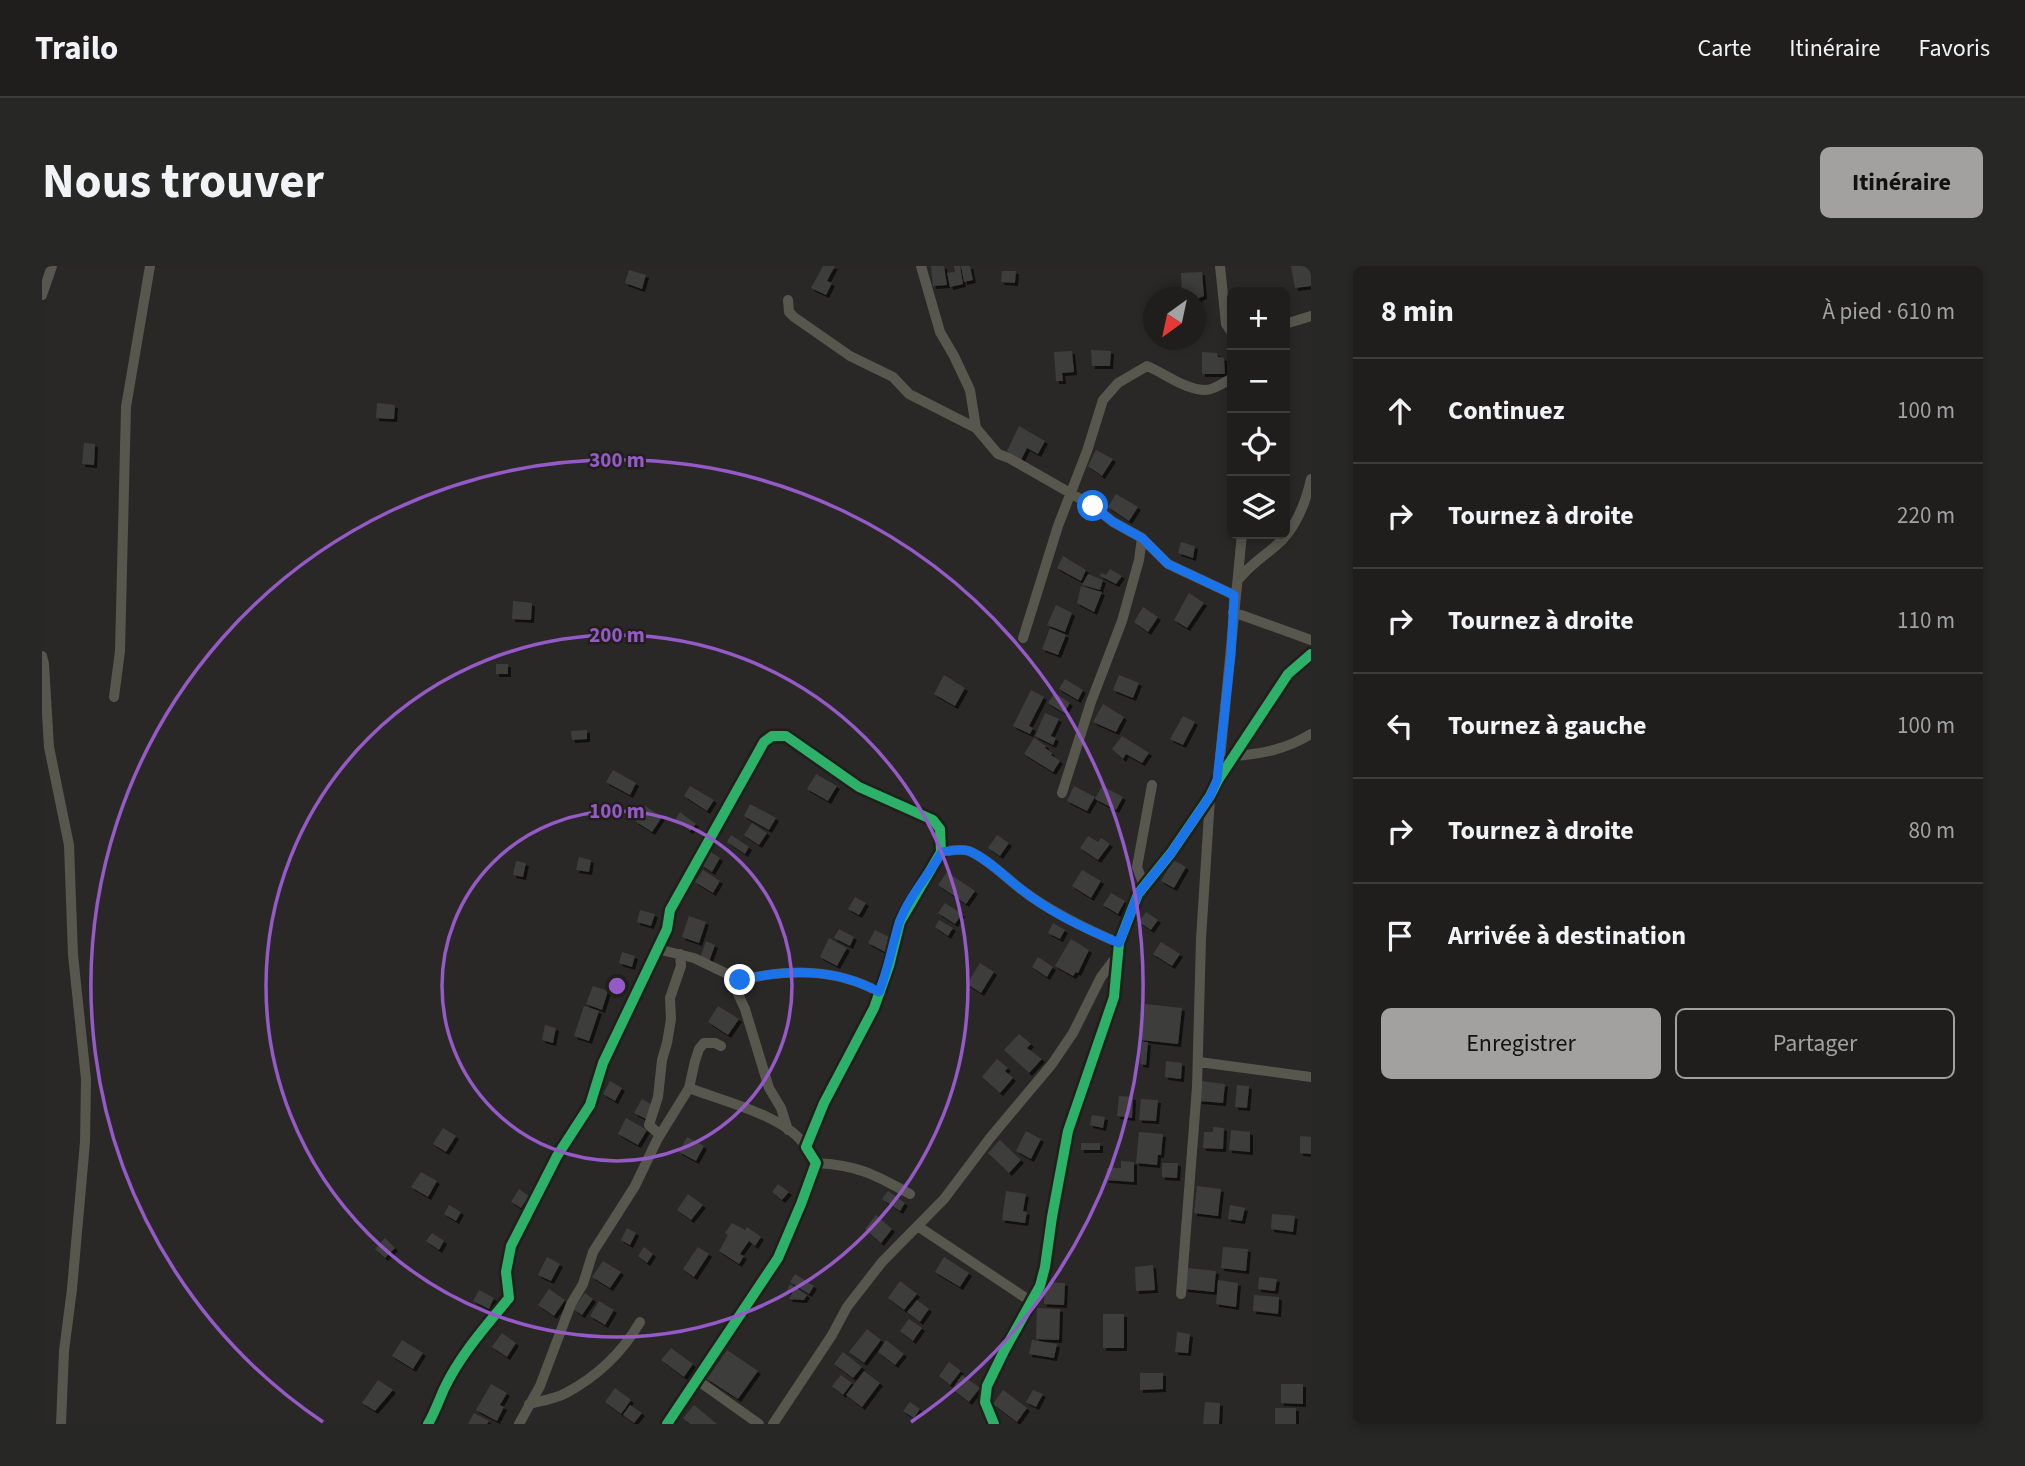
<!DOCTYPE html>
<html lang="fr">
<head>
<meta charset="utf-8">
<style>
  :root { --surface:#1f1e1c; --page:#272725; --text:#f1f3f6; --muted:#a1a2a3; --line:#3c3c3b; --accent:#a2a19f }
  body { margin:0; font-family:"Source Sans 3",sans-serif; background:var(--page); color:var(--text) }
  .controls { position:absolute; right:21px; top:21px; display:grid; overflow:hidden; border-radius:10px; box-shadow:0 4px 10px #0003 }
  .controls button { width:63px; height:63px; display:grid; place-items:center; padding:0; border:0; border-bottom:2px solid var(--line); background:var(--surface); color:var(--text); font:35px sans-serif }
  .compass { position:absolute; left:1101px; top:21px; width:63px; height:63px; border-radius:50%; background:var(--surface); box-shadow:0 4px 10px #0003; rotate:213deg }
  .stop { position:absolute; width:21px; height:21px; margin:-16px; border:5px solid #1a73e8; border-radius:50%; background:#fff }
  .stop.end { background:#1a73e8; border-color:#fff; box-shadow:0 2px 7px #0008 }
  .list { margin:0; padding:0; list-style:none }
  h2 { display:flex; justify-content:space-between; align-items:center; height:91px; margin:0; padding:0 28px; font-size:30px }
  h2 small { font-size:23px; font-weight:400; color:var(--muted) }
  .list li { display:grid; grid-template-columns:46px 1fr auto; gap:21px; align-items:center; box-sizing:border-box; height:105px; padding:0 28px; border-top:2px solid var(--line) }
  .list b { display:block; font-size:26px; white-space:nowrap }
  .list em { font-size:23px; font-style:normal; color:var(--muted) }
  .actions { display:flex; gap:14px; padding:21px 28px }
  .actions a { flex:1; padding:16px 0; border:2px solid var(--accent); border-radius:10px; text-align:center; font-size:24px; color:var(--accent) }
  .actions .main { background:var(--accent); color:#111 }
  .icon { flex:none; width:38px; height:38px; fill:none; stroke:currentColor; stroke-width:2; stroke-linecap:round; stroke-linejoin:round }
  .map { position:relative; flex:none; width:1269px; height:1158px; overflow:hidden; border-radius:10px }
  header { display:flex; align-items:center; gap:42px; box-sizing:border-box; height:98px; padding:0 35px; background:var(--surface); border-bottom:2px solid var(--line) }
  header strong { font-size:33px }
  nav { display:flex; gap:38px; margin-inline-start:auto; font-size:24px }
  .intro { display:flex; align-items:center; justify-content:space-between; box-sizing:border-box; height:168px; padding:0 42px }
  h1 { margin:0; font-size:49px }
  .button { padding:18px 32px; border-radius:10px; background:var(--accent); color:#111; font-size:24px; font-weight:700 }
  main { display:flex; gap:42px; padding:0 42px }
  aside { flex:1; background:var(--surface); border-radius:10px; box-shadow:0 4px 10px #0003 }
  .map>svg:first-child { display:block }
  .building { fill:#3e3d3b; filter:url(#shadow) }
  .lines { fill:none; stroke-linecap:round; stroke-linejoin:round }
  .street { stroke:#57574d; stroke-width:10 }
  .cycleway-casing { stroke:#201f1b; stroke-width:15 }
  .cycleway { stroke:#2db169; stroke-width:10 }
  .route { stroke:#1a73e8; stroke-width:9 }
  .ring { fill:none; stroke:#955ac7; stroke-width:3.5 }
  .centre { fill:#955ac7; stroke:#201f1b; stroke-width:3.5 }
  .ring-label { font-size:21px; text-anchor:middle; font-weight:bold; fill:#955ac7; stroke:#201f1b; stroke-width:5; stroke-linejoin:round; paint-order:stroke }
</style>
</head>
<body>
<header>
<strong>Trailo</strong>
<nav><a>Carte</a><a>Itinéraire</a><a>Favoris</a></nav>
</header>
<div class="intro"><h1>Nous trouver</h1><a class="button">Itinéraire</a></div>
<main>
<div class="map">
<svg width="1269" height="1158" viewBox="0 0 1269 1158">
  <defs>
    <filter id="shadow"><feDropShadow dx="3" dy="3" stdDeviation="0" flood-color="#0009"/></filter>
  </defs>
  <rect width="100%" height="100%" fill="#292826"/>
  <path class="building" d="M 781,0 L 793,0 L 785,15 L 790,17 L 784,29 L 769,22 Z
    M 889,0 L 902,0 L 905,19 L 891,20 Z
    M 912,0 L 918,0 L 921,18 L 908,21 L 905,7 L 913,6 Z
    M 919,0 L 928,0 L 931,14 L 922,16 Z
    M 1249,0 L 1269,0 L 1269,20 L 1253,22 Z
    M 587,4 L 604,9 L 600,23 L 583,17 Z
    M 960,5 L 974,5 L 973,17 L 959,16 Z
    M 1160,6 L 1162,30 L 1157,32 L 1157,39 L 1154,39 L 1154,32 L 1140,32 L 1139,7 Z
    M 1049,84 L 1069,85 L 1068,100 L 1050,100 Z
    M 1030,85 L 1032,106 L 1020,107 L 1021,115 L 1014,115 L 1012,86 Z
    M 1160,86 L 1175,87 L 1176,91 L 1182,92 L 1183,108 L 1160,108 Z
    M 335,137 L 353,139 L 352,153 L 334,152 Z
    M 977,160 L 1003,175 L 996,188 L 985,182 L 979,194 L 965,185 Z
    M 42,177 L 53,178 L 52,199 L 40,198 Z
    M 1054,184 L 1071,193 L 1060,210 L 1046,200 Z
    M 1074,228 L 1096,241 L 1087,255 L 1066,241 Z
    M 1139,276 L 1153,280 L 1151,292 L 1136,287 Z
    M 1021,290 L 1044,304 L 1039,315 L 1015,302 Z
    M 1068,303 L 1080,310 L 1074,318 L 1058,310 L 1059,307 L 1064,309 Z
    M 1046,308 L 1061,314 L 1058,324 L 1040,319 Z
    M 1039,320 L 1060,326 L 1052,346 L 1035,337 Z
    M 1147,327 L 1162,337 L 1145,362 L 1132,354 Z
    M 471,335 L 490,337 L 489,354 L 470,353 Z
    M 1014,339 L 1030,347 L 1023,366 L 1005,359 Z
    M 1101,341 L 1116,351 L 1106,366 L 1092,356 Z
    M 1008,362 L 1024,369 L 1016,389 L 1000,383 Z
    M 454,398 L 466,398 L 466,408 L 454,408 Z
    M 902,409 L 923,422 L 913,440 L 892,428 Z
    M 1077,409 L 1097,417 L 1091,432 L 1071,424 Z
    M 1023,413 L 1041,424 L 1036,434 L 1017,423 Z
    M 989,424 L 1002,431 L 987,460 L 991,462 L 988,468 L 971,460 Z
    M 1013,427 L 1028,437 L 1022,447 L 1006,437 Z
    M 1061,438 L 1082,451 L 1074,466 L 1051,456 Z
    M 1003,447 L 1017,453 L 1009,470 L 1014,472 L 1011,479 L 993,470 Z
    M 1141,450 L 1153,456 L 1141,479 L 1128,473 Z
    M 545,464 L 545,473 L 530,474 L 529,465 Z
    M 1080,470 L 1107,487 L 1100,497 L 1084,488 L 1081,493 L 1070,483 Z
    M 992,472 L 1004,480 L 1003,482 L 1010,487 L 1009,489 L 1018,495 L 1011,506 L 982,488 Z
    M 571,504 L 594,517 L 588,529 L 564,516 Z
    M 774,508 L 795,520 L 786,535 L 765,523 Z
    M 648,520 L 672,534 L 665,545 L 642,530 Z
    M 1032,520 L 1053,531 L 1045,545 L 1025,535 Z
    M 1060,520 L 1081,531 L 1074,544 L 1053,533 Z
    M 708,538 L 734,552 L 727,564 L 702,550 Z
    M 603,540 L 620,551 L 610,566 L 593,555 Z
    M 638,546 L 654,558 L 648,565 L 633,554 Z
    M 710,557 L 725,567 L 717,579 L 702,569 Z
    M 689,569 L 707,581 L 703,588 L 685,576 Z
    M 955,569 L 967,577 L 958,590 L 946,582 Z
    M 1046,570 L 1056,576 L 1059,572 L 1068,578 L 1056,594 L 1038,582 Z
    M 667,585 L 678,592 L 670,606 L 659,599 Z
    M 537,591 L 549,594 L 547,606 L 534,604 Z
    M 1131,594 L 1144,601 L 1132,622 L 1119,615 Z
    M 474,595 L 484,597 L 481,611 L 471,609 Z
    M 661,604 L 678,615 L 671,627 L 653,616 Z
    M 1040,604 L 1059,615 L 1049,632 L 1030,620 Z
    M 905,606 L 933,625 L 924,638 L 896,619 Z
    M 1069,627 L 1083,635 L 1076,648 L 1061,639 Z
    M 813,631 L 824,637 L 817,649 L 806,643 Z
    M 903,637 L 920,648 L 913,658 L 896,647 Z
    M 598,644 L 613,648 L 609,660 L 595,656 Z
    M 1104,646 L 1116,654 L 1109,664 L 1097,656 Z
    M 647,650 L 664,656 L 657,677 L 640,671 Z
    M 897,654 L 911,662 L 906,670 L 893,661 Z
    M 1011,657 L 1023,664 L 1018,673 L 1006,667 Z
    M 797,663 L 812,671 L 808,680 L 792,672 Z
    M 833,664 L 847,671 L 845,675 L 848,676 L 843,686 L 826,677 Z
    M 787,672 L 805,682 L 795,700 L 778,691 Z
    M 1029,673 L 1047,684 L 1036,707 L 1034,706 L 1031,710 L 1013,700 Z
    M 664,675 L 673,679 L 667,696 L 658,692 Z
    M 1119,676 L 1138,688 L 1130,700 L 1111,688 Z
    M 580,686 L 593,690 L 590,701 L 577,697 Z
    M 996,691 L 1011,701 L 1005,711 L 990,701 Z
    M 938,697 L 952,706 L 939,727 L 925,718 Z
    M 551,720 L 566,725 L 560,744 L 544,738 Z
    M 1103,738 L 1140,742 L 1136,778 L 1099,774 Z
    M 542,740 L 557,745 L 547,775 L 532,770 Z
    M 676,740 L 697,753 L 686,769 L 666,756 Z
    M 503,759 L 514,762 L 511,777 L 500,774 Z
    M 977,768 L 989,778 L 985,782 L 1000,793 L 987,807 L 962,784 Z
    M 1100,776 L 1106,776 L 1104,799 L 1098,798 Z
    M 955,793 L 966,802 L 963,805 L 971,812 L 958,827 L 940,811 Z
    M 1124,795 L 1140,797 L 1139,813 L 1123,811 Z
    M 568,815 L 580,822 L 573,835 L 561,828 Z
    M 1159,815 L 1183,818 L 1181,837 L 1157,835 Z
    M 1195,819 L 1207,820 L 1205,842 L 1193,841 Z
    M 1077,830 L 1091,831 L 1090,852 L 1075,850 Z
    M 600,833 L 612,840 L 604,853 L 592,847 Z
    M 1099,833 L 1116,834 L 1114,855 L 1097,854 Z
    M 1050,849 L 1063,851 L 1061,862 L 1048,859 Z
    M 584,852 L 605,864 L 596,879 L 576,868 Z
    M 1171,861 L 1182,862 L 1181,883 L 1161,882 L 1162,866 L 1171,866 Z
    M 401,862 L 414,870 L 404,886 L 391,878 Z
    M 1189,864 L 1208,866 L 1208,886 L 1187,884 Z
    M 984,865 L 999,873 L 989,893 L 974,885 Z
    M 1097,866 L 1121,868 L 1119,889 L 1116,889 L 1115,899 L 1094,897 Z
    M 1258,870 L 1269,871 L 1269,888 L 1258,887 Z
    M 645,871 L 662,880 L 654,895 L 637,886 Z
    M 958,874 L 979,894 L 967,907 L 946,887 Z
    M 1039,877 L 1058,877 L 1058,884 L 1039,884 Z
    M 1079,895 L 1092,896 L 1092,916 L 1064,914 L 1065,902 L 1079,902 Z
    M 1120,897 L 1136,897 L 1135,912 L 1120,911 Z
    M 379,906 L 395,915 L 386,931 L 369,921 Z
    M 736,918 L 747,926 L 740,934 L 730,926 Z
    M 1155,920 L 1179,923 L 1176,950 L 1152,947 Z
    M 477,923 L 487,930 L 479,942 L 469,936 Z
    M 846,925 L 863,937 L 858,945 L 840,933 Z
    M 964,925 L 984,928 L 981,945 L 985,946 L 983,957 L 960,954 Z
    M 646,928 L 661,939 L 649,954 L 635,944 Z
    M 407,939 L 419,946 L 414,955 L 402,948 Z
    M 1188,939 L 1203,942 L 1200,955 L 1186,953 Z
    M 1230,948 L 1253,950 L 1251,966 L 1229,963 Z
    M 834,949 L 850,963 L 839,977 L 823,963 Z
    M 690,957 L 703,964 L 705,961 L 719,971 L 713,980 L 707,975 L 698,988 L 702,990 L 697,998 L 677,985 L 686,969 L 683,967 Z
    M 585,962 L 594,967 L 588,979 L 579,974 Z
    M 390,967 L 402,975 L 397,984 L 384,975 Z
    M 343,972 L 353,982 L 343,992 L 333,983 Z
    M 602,981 L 611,988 L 605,997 L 596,990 Z
    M 656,981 L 667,988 L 652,1011 L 641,1003 Z
    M 1181,981 L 1206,983 L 1204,1005 L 1179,1002 Z
    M 505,991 L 518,998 L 509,1015 L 496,1009 Z
    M 902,991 L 927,1007 L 918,1021 L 893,1006 Z
    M 561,995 L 579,1006 L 568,1022 L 550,1011 Z
    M 1111,999 L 1113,1024 L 1094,1025 L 1093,1001 Z
    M 1145,1002 L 1174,1005 L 1172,1026 L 1143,1023 Z
    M 753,1008 L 772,1020 L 767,1028 L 748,1016 Z
    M 1217,1011 L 1235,1013 L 1233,1025 L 1216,1023 Z
    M 1176,1014 L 1196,1017 L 1194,1041 L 1174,1038 Z
    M 858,1015 L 875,1028 L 862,1044 L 846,1032 Z
    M 1003,1016 L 1023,1017 L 1022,1039 L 1002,1038 Z
    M 748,1018 L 765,1029 L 762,1034 L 747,1033 L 751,1025 L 744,1026 Z
    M 507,1023 L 523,1034 L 512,1050 L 496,1039 Z
    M 437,1024 L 452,1032 L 447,1043 L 431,1035 Z
    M 543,1027 L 551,1033 L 540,1049 L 531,1043 Z
    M 1212,1029 L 1237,1031 L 1236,1048 L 1211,1045 Z
    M 875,1034 L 887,1043 L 878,1056 L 865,1046 Z
    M 557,1035 L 572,1044 L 563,1059 L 548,1050 Z
    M 995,1042 L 1018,1043 L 1017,1074 L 994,1073 Z
    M 1061,1048 L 1082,1048 L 1082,1082 L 1061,1082 Z
    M 867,1053 L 880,1062 L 871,1075 L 858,1065 Z
    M 825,1063 L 839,1074 L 822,1097 L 807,1086 Z
    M 1135,1066 L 1148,1068 L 1146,1087 L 1133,1086 Z
    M 460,1067 L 474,1077 L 465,1091 L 450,1081 Z
    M 360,1074 L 381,1087 L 371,1103 L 350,1090 Z
    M 844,1074 L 862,1088 L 853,1099 L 836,1086 Z
    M 990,1074 L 1015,1078 L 1012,1092 L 987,1088 Z
    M 629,1082 L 651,1098 L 642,1111 L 619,1094 Z
    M 685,1084 L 716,1105 L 696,1133 L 665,1113 Z
    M 801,1086 L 820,1101 L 811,1112 L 792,1098 Z
    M 907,1096 L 919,1105 L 908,1119 L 897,1110 Z
    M 822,1105 L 838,1117 L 820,1141 L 804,1129 Z
    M 1098,1107 L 1121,1107 L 1121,1123 L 1098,1124 Z
    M 799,1109 L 810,1117 L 801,1129 L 790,1120 Z
    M 920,1109 L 938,1122 L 927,1136 L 910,1123 Z
    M 336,1114 L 351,1124 L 333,1145 L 320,1137 Z
    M 449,1118 L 465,1127 L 458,1139 L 462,1141 L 455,1155 L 434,1144 Z
    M 1239,1118 L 1261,1118 L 1261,1138 L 1239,1137 Z
    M 573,1122 L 589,1134 L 579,1148 L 563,1136 Z
    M 961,1124 L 985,1142 L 975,1156 L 951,1138 Z
    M 991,1124 L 1001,1128 L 994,1141 L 984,1136 Z
    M 868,1136 L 878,1143 L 872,1152 L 861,1145 Z
    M 1163,1136 L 1178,1137 L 1177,1158 L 1161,1158 Z
    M 588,1139 L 600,1147 L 592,1157 L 581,1149 Z
    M 652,1139 L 675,1158 L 648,1158 L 641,1152 Z
    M 1233,1142 L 1254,1142 L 1254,1158 L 1233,1158 Z
    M 432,1147 L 447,1155 L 445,1158 L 426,1158 Z"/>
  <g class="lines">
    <path class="street" d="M 879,0 L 898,66 L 912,90 L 928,124 L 934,162
      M 1178,0 L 1184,58 L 1190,67
      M 0,29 L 10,0
      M 746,34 L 747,46 L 752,51 L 808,90 L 851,111 L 867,128 L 934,162 L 956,188 L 967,192 L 1051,240 L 1071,256 L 1100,272 L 1126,298 L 1192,329
      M 1243,58 L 1269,50
      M 1197,313 C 1210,296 1228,287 1242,272 C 1257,255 1264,235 1269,213
      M 1191,346 L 1269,374
      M 981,372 L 1016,260 L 1045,185 L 1061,134 L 1076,117 L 1105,100 C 1124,108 1143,124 1164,124 C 1172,124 1183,116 1190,112
      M 0,390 L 2,398 L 7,481 L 27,579 L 31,689 L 44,813 L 43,876 L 30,1023 L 22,1085 L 19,1158
      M 72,431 L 78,385 L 84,141 L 108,0
      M 1193,490 C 1220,488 1245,483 1269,468
      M 1176,514 L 1200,268
      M 1020,527 L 1049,436 L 1080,355 L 1097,294 L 1100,272
      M 899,586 C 908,585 918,582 927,585 C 946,593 964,612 980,624 C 1009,646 1044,663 1077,677
      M 1102,620 L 1095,601 L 1110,519
      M 615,683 L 652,692 L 698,714
      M 1157,796 L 1269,811
      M 647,822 L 653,795 L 657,783 L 662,777 L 673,777 L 679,780
      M 746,864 L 739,842 L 727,822 L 703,743 L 696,728 L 698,714 C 747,703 793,702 837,726
      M 618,869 L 607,859 L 616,831 L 620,794 L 625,777 L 629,753 L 628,732 L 639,700 L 638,688
      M 774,897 C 815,899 832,908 868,928
      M 877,961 L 990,1036
      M 1139,1028 L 1155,821 L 1159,673 L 1168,532
      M 655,1114 L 717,1158
      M 487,1138 C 499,1135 513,1133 524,1127 C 556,1110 580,1087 598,1056
      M 386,1158 C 393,1146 397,1134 402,1123 C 418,1089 444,1060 467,1032 L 464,1006 L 469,980 L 515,890 L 548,839 L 561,797 L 625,663 L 628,644 L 722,476 L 730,470 L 744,470 L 817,521 L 891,554 L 898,563 L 899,586 L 858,656 L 847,700 L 832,742 L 782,837 L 764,881 L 774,897 L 759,938 L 736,992 L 625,1158
      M 477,1158 L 498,1120 L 529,1038 L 541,1018 L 551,986 L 593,920 L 615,874 L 647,822 C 681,835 745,850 764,881
      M 731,1158 L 790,1069 L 805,1041 L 840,996 L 902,933 L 948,872 L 1010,798 L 1031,767 L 1059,711 L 1075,690
      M 952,1158 L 943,1136 L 945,1120 L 962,1085 L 998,1020 L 1003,1001 L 1010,951 L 1026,865 L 1072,731 L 1077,677 L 1096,628 L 1129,587 L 1168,530 L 1176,514 L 1246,408 L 1269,388"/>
    <g class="cycleway-casing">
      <path id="cycleway" d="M 386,1158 C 393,1146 397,1134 402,1123 C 418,1089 444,1060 467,1032 L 464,1006 L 469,980 L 515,890 L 548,839 L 561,797 L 625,663 L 628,644 L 722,476 L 730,470 L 744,470 L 817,521 L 891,554 L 898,563 L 899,586 L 858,656 L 847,700 L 832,742 L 782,837 L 764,881 L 774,897 L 759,938 L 736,992 L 625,1158
        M 952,1158 L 943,1136 L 945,1120 L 962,1085 L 998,1020 L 1003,1001 L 1010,951 L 1026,865 L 1072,731 L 1077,677 L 1096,628 L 1129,587 L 1168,530 L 1176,514 L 1246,408 L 1269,388"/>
    </g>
    <use href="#cycleway" class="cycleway"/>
  </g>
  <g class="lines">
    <path class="route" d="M 698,714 C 747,703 793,702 837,726 C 846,704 850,680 857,657 C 866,632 886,609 900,586 C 908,585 918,582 927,585 C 946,593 964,612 980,624 C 1009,647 1044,663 1077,677 L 1096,628 L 1129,587 L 1168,530 L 1175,514 L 1189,388 L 1192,329 L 1126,298 L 1100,272 L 1071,256 L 1051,240"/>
  </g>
  <g class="ring">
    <circle cx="575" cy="720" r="175"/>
    <circle cx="575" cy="720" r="351"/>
    <path d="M281 1156A526 526 0 1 1 869 1156"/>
  </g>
  <circle cx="575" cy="720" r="10" class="centre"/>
  <g class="ring-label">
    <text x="575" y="201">300 m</text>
    <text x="575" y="376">200 m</text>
    <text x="575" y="552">100 m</text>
  </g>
</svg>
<div class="controls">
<button>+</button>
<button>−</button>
<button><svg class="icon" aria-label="locate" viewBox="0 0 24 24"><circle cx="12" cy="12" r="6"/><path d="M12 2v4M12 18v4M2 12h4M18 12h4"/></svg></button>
<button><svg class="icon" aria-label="layers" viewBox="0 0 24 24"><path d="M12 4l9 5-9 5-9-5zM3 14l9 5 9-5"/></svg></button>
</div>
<svg class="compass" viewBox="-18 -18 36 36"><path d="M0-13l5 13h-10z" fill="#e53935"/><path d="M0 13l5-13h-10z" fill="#a1a2a3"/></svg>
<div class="stop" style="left:1051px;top:240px"></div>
<div class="stop end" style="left:698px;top:714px"></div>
</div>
<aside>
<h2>8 min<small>À pied · 610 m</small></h2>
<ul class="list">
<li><svg class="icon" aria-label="ahead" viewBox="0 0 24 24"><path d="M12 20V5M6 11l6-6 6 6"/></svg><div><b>Continuez</b></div><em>100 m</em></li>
<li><svg class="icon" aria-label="right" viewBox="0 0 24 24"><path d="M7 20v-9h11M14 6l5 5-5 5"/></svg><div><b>Tournez à droite</b></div><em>220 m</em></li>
<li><svg class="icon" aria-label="right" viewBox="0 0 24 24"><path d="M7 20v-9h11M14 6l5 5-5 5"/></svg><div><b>Tournez à droite</b></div><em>110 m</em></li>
<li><svg class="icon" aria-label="left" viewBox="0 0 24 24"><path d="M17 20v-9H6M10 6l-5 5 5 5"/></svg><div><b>Tournez à gauche</b></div><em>100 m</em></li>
<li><svg class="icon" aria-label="right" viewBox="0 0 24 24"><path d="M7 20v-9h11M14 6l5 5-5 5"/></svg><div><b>Tournez à droite</b></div><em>80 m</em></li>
<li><svg class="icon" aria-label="arrive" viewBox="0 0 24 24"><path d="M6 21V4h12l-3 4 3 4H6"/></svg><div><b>Arrivée à destination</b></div></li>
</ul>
<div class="actions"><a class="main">Enregistrer</a><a>Partager</a></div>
</aside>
</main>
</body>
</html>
